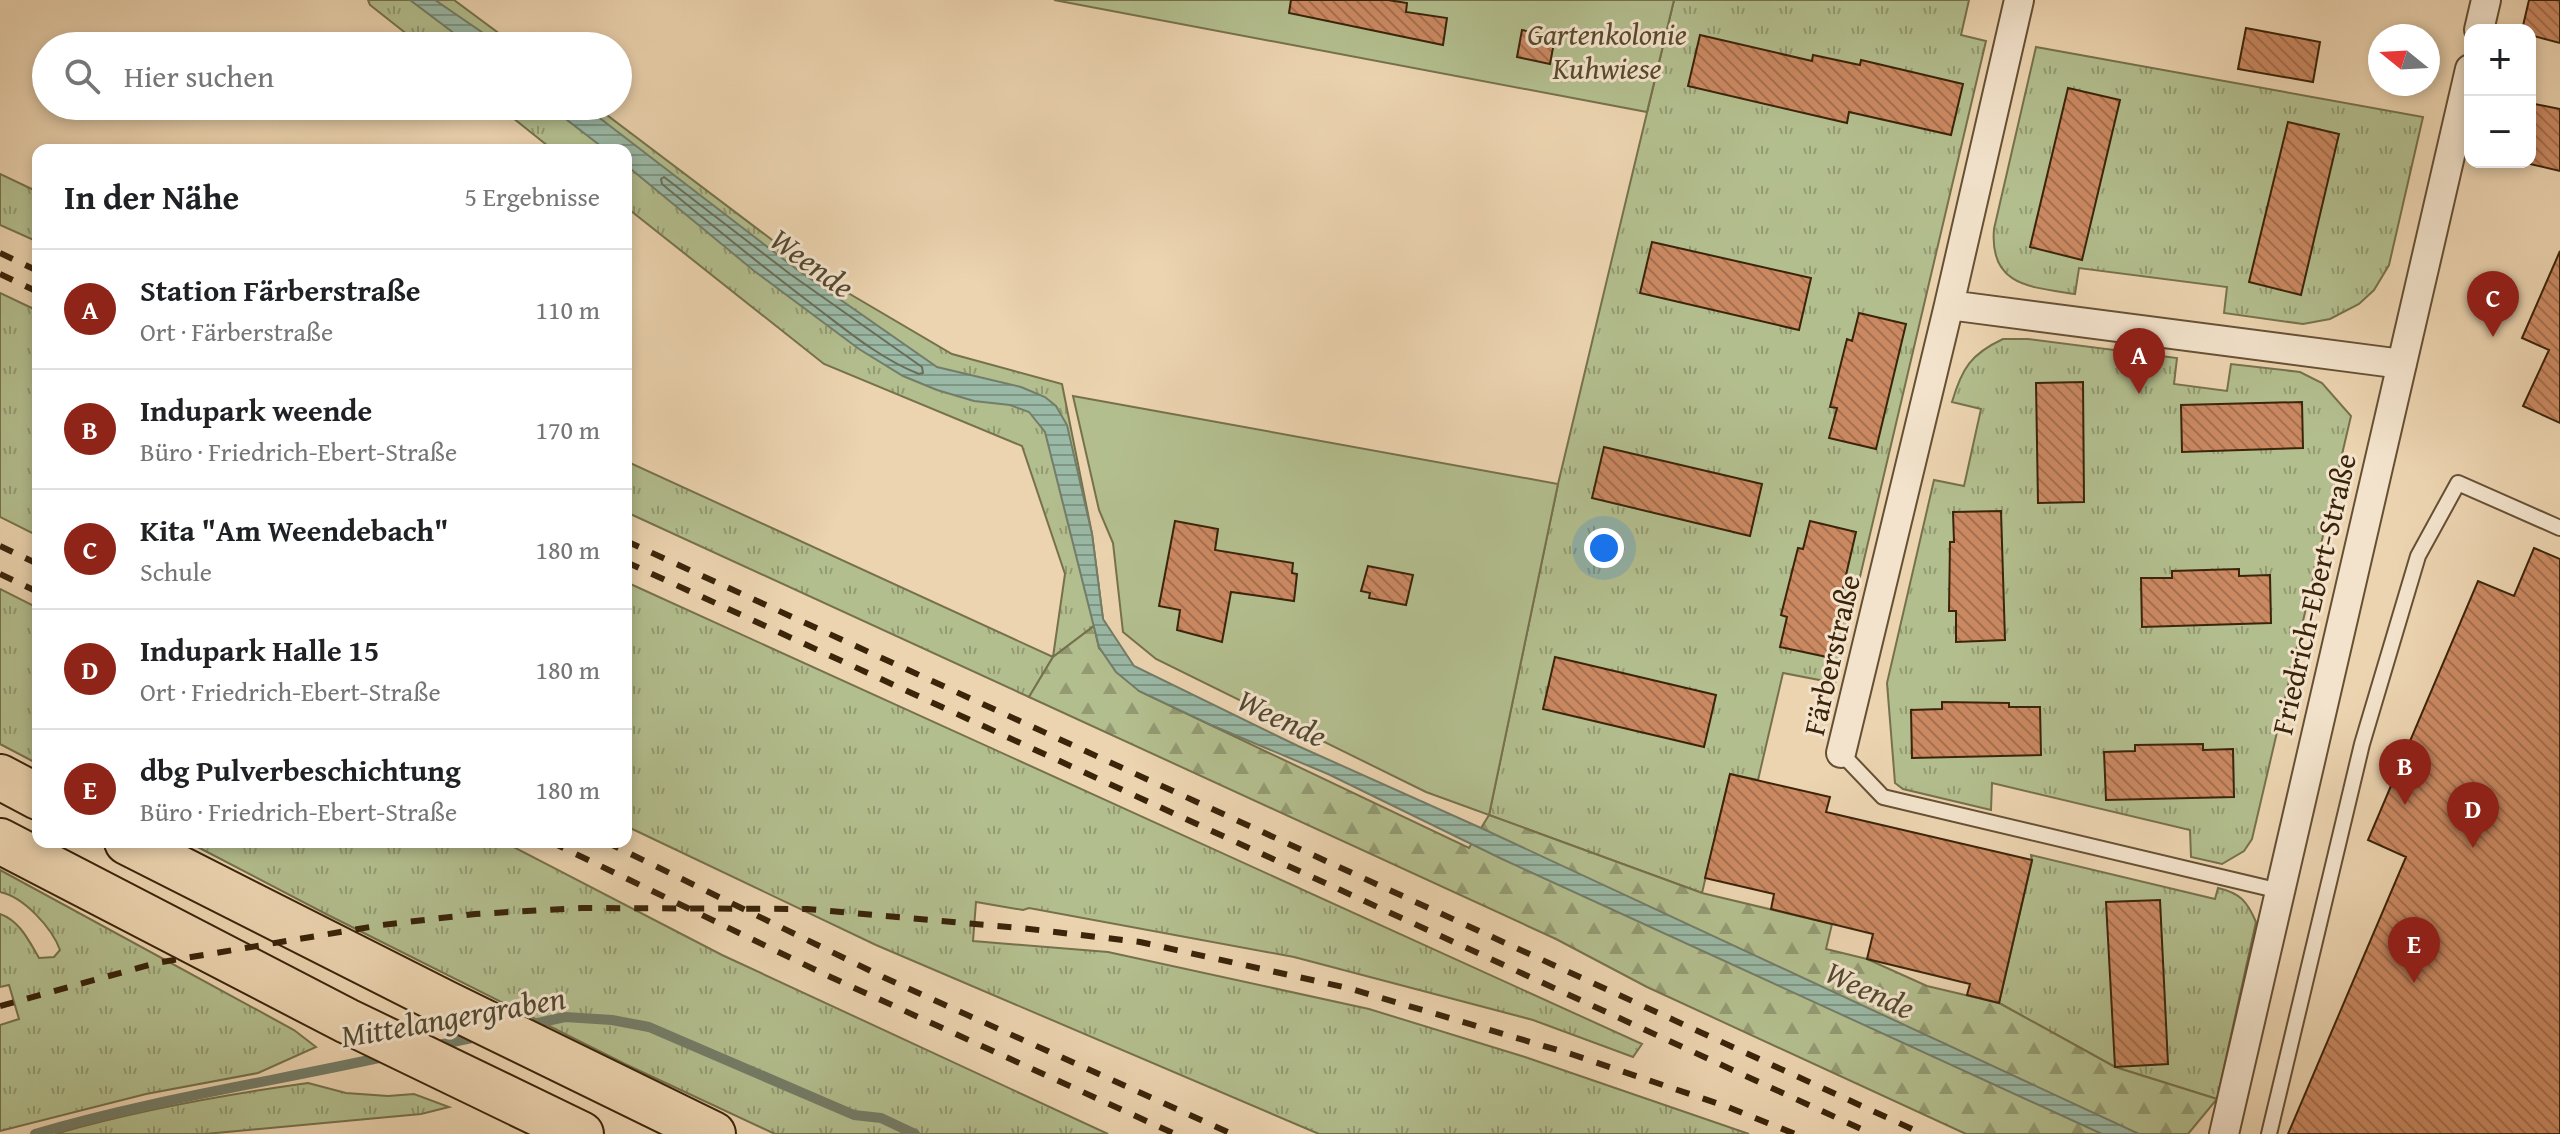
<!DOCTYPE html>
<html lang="de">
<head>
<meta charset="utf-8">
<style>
  :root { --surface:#fff; --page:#f6f6f6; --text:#202124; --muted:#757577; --line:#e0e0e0; --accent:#8f2418 }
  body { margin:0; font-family:"Gentium Book Plus",serif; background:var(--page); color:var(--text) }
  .controls { position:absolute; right:24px; top:24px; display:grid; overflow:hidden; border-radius:16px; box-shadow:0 4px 12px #0003 }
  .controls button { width:72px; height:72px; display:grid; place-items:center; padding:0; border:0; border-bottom:2px solid var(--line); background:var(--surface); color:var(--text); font:40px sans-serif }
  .compass { position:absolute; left:2368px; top:24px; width:72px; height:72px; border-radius:50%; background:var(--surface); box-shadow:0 4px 12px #0003; rotate:288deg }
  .you { position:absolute; left:1604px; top:548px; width:28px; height:28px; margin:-20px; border:6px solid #fff; border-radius:50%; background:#1a73e8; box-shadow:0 0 0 12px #1a73e833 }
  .badge { display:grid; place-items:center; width:52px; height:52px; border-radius:50%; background:var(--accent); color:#fff; font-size:26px; font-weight:700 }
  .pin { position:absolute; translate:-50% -66px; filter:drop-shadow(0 2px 4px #0008) }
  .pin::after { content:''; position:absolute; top:42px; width:28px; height:24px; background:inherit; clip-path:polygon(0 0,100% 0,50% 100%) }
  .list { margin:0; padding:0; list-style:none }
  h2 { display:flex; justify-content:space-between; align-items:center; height:104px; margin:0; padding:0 32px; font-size:34px }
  h2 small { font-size:26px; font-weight:400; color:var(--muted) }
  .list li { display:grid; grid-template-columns:52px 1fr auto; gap:24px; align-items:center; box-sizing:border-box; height:120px; padding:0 32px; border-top:2px solid var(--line) }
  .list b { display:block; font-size:30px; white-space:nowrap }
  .list p { margin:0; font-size:26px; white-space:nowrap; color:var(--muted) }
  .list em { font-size:26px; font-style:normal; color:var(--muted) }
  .icon { flex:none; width:44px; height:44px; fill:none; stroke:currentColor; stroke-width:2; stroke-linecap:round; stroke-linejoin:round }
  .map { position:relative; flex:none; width:2560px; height:1134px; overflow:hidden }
  .search { position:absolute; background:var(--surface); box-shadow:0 4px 12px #0003; left:32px; top:32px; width:600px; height:88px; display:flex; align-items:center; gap:20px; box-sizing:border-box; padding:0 28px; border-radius:44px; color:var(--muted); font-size:30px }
  .panel { position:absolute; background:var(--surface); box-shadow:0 4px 12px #0003; left:32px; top:144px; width:600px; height:704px; border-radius:16px }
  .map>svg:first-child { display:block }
  .grass { fill:url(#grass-tufts); stroke:#76714c; stroke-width:2 }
  .forest { fill:url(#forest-firs); stroke:#76714c; stroke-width:2 }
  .garden { fill:#b3be8e; stroke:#76714c; stroke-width:2 }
  .water { fill:url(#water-rules); stroke:#747d68; stroke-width:2 }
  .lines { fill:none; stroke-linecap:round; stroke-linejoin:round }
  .shore { stroke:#6a6e58; stroke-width:2 }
  .stream { stroke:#747d68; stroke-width:10 }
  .building { fill:url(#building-back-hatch); stroke:#3a240a; stroke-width:2 }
  .lane-casing { stroke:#665034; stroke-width:18 }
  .street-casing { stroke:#665034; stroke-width:32 }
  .highway-casing { stroke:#3a240a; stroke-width:48 }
  .lane { stroke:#f3e3cc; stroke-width:14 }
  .street { stroke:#f3e3cc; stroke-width:28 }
  .highway { stroke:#ecd4b0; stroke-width:44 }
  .rail { stroke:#3a240a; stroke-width:6; stroke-dasharray:14 14; stroke-linecap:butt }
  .labels { text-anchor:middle; stroke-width:6; stroke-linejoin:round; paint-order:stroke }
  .park-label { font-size:30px; font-style:italic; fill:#584a2b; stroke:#f3e3cc }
  .street-label { font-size:30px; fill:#3a240a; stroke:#f3e3cc }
  .water-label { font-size:32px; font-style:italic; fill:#524931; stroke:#f3e3cc }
</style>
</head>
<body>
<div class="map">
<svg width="2560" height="1134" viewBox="0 0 2560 1134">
  <defs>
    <pattern id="grass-tufts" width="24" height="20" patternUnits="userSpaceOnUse" patternTransform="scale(2)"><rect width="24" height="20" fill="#b3be8e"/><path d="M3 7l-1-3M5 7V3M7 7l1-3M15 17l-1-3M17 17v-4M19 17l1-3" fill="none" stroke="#939a72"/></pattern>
    <pattern id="forest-firs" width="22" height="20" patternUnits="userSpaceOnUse" patternTransform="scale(2)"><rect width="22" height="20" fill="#b3be8e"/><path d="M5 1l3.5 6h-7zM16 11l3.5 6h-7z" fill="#939a72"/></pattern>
    <pattern id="water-rules" width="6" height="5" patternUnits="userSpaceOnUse" patternTransform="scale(2)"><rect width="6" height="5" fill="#9ab9a6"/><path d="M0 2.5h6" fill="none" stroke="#7f9685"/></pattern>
    <pattern id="building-back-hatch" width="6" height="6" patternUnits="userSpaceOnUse" patternTransform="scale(2)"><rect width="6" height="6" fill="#cb8962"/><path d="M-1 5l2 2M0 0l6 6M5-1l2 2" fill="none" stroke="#a6704f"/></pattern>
  </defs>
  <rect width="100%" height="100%" fill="#ecd4b0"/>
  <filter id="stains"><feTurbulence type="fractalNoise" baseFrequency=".0025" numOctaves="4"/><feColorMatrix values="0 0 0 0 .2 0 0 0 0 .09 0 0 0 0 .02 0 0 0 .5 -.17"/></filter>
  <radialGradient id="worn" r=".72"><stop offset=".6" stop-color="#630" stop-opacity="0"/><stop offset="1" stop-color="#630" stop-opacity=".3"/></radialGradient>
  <path class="grass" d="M 368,0 L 454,0 L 516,46 L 422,46 L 370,5 Z
    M 1674,0 L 1969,0 L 1961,35 L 1986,41 L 1835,683 L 1783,673 L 1758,780 L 1730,774 L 1702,893 L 1489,815 L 1558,484 Z
    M 2036,47 L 2423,117 L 2389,265 L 2374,290 L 2359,304 L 2330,319 L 2303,324 L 2224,313 L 2227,287 L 2079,268 L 2075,294 C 2030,287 1989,286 1994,229 Z
    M 498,106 L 595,106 L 821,277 L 952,354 L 1062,384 L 1092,534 L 1103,619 L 1053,657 L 1029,697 L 626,512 L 626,461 L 1053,657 L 1065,574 L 1022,446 L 824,364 L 626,207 L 626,150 L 553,150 Z
    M 0,174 L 38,192 L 38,242 L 0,225 Z
    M 0,293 L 38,311 L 38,536 L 0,517 Z
    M 2003,339 L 2028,339 L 2177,358 L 2174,384 L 2227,391 L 2231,364 L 2300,372 L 2322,383 L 2351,416 L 2252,839 L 2244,851 L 2222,864 L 2191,857 L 2190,830 L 1992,783 L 1991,810 L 1903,789 L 1895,783 L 1887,683 L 1934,480 L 1964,486 L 1981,409 L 1952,402 C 1962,368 1971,354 2003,339 Z
    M 626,582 L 1642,1044 L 1633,1057 L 1533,1020 L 1294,957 L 1029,908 L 1023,910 L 976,902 L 973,941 L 1108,952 L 1369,1009 L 1525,1057 L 1749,1134 L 1319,1134 L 876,945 L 626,826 Z
    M 0,589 L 38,608 L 38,764 L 0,744 Z
    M 188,842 L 504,842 L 722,955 L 1108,1134 L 775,1134 L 625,1064 L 326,914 Z
    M 2031,855 L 2215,899 L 2218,888 C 2240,893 2247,901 2256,922 L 2217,1099 L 2115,1067 L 1999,1003 L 2032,861 Z
    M 0,870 L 294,1030 L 316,1047 L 258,1073 L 146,1094 L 0,1131 L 0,1025 L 19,1019 L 9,985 L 0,987 L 0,914 C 20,921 29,941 39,958 L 54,957 L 60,950 C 52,928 24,897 0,892 Z
    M 308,1083 L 346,1093 L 388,1096 L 414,1094 L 449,1107 L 421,1114 L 205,1134 L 55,1134 C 138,1110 222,1095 308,1083 Z"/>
  <path class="forest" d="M 1094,626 L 1099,648 L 1139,691 L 1469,848 L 1489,815 L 1702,893 L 1832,924 L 1826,949 L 1867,959 L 1927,986 L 1999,1003 L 2115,1067 L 2217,1099 L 2188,1134 L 1966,1134 L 1647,987 L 1556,939 L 1029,697 L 1053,657 Z"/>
  <path class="garden" d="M 1054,0 L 1674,0 L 1647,112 Z
    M 1073,396 L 1558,484 L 1489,815 L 1426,792 L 1156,659 L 1123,632 L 1113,543 L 1099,510 Z"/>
  <path class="water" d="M 410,0 L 435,0 L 502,46 L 471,46 Z
    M 549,106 L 584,106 L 795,268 L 937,367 L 1021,387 L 1045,397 L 1056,406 L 1067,425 L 1092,534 L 1103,619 L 1134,666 L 1298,746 L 1481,828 L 2139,1134 L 2102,1134 L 1502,859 L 1328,774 L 1211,725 L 1139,691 L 1116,672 L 1099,647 L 1045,432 L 1029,412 L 1010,405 L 974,401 L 937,390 L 903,376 L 859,349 L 753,270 L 626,165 L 626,150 L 606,150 Z"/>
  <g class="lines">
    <path class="shore" d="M 664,177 L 790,274 L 922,367 L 923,373 L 919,374 C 883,360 851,334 821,311 C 766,270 714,227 662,184 L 661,179 Z"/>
    <path class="stream" d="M 524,1026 L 565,1017 L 612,1020 L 649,1027 L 854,1115 L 881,1118 L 915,1134
      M 434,1046 L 481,1036
      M 35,1134 C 150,1100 270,1082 388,1056"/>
  </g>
  <path class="building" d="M 1291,0 L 1388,0 L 1407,3 L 1406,12 L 1447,18 L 1443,45 L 1289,13 Z
    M 2529,0 L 2560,0 L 2560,43 L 2530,35 L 2530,30 L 2522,30 Z
    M 2246,28 L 2320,42 L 2313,82 L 2238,69 Z
    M 1522,30 L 1555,37 L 1550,64 L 1517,57 Z
    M 1700,35 L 1812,61 L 1813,55 L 1860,65 L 1861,60 L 1963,84 L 1951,135 L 1849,112 L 1847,123 L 1688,86 Z
    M 2068,88 L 2120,100 L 2082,260 L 2030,247 Z
    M 2530,103 L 2560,109 L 2560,171 L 2530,164 Z
    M 2288,122 L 2339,134 L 2301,295 L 2249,282 Z
    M 1652,242 L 1811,278 L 1799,330 L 1640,293 Z
    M 2560,251 L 2560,423 L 2523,406 L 2549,350 L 2522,338 Z
    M 1859,313 L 1906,324 L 1876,449 L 1829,438 L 1837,408 L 1830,407 L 1847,339 L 1852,341 Z
    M 2083,382 L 2084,502 L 2038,503 L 2036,383 Z
    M 2302,402 L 2303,448 L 2182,452 L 2181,405 Z
    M 1604,447 L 1762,484 L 1750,536 L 1592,498 Z
    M 2001,511 L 2005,640 L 1956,642 L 1956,611 L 1949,611 L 1950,542 L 1954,542 L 1953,512 Z
    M 1175,521 L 1218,529 L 1215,550 L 1293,563 L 1292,573 L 1297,574 L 1294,601 L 1231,592 L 1222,642 L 1177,630 L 1180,610 L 1159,606 Z
    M 1810,521 L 1856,532 L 1827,657 L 1780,647 L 1787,617 L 1781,615 L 1798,548 L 1803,549 Z
    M 2534,548 L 2560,559 L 2560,1134 L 2288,1134 L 2406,857 L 2368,840 L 2478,581 L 2514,596 Z
    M 1368,566 L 1413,575 L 1406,605 L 1369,598 L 1370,593 L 1361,591 Z
    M 2239,569 L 2239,576 L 2270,575 L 2271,623 L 2142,627 L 2141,578 L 2172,578 L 2172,571 Z
    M 1555,657 L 1716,695 L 1704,747 L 1543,709 Z
    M 1942,702 L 2009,703 L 2009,707 L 2040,707 L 2041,755 L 1912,758 L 1911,710 L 1942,709 Z
    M 2203,744 L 2203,750 L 2233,749 L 2234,797 L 2106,800 L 2104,752 L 2135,751 L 2135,745 Z
    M 1730,774 L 1830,797 L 1826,812 L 2032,860 L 1999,1003 L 1967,995 L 1970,984 L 1867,959 L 1873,934 L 1771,909 L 1774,894 L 1705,878 Z
    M 2160,900 L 2168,1064 L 2115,1067 L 2106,902 Z"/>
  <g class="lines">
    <g class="lane-casing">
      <path id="lane" d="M 1841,753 L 1883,797 L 2280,891
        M 2269,1134 L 2362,744 L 2418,556 L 2458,483 L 2560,528"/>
    </g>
    <g class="street-casing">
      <path id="street" d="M 2479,30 L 2486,0
        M 1949,305 L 2019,0
        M 1841,753 L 1949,305 L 2402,364
        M 2224,1134 L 2470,69"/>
    </g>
    <g class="highway-casing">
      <path id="highway" d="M 0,777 L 38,797
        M 0,841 L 347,1021 L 581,1134
        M 127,842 L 447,1004 L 713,1134"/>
    </g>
    <use href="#lane" class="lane"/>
    <use href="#street" class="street"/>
    <use href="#highway" class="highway"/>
    <path class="rail" d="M 0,253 L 38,271
      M 0,274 L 38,292
      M 626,541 L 1923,1134
      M 0,546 L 38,564
      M 626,562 L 1872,1134
      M 0,574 L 38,592
      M 551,842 L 826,975 L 1175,1134
      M 606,842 L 883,977 L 1232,1134
      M 0,1006 L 156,963 L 382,925 L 475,914 L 581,908 L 807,909 L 1021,928 L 1140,942 L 1348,988 L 1571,1054 L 1728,1107 L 1795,1134"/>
  </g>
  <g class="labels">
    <g class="park-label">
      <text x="1607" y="45">Gartenkolonie<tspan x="1607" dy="34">Kuhwiese</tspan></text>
    </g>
    <g class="street-label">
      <text transform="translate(2314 594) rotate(-77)" y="10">Friedrich-Ebert-Straße</text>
      <text transform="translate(1832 655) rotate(-77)" y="10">Färberstraße</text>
    </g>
    <g class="water-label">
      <text transform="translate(812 263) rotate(36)" y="11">Weende</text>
      <text transform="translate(1282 718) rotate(25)" y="11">Weende</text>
      <text transform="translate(1870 990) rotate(25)" y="11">Weende</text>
      <text transform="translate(453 1017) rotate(-10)" y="11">Mittelangergraben</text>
    </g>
  </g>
  <rect width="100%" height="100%" filter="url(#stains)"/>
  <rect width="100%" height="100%" fill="url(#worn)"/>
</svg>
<div class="controls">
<button>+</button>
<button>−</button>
</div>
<svg class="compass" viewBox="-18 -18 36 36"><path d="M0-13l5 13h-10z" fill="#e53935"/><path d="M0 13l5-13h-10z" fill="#757577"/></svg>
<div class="you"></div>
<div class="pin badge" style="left:2139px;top:394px">A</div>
<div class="pin badge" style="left:2405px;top:805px">B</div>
<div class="pin badge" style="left:2493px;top:337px">C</div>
<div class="pin badge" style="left:2473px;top:848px">D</div>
<div class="pin badge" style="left:2414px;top:983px">E</div>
<div class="search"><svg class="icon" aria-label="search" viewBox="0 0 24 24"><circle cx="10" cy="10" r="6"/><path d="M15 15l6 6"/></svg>Hier suchen</div>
<section class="panel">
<h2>In der Nähe<small>5 Ergebnisse</small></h2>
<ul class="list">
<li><span class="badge">A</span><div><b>Station Färberstraße</b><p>Ort · Färberstraße</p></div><em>110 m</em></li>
<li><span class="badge">B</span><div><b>Indupark weende</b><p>Büro · Friedrich-Ebert-Straße</p></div><em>170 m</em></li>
<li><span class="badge">C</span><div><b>Kita &quot;Am Weendebach&quot;</b><p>Schule</p></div><em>180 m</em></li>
<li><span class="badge">D</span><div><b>Indupark Halle 15</b><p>Ort · Friedrich-Ebert-Straße</p></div><em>180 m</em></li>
<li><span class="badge">E</span><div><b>dbg Pulverbeschichtung</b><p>Büro · Friedrich-Ebert-Straße</p></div><em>180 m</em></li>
</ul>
</section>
</div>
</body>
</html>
